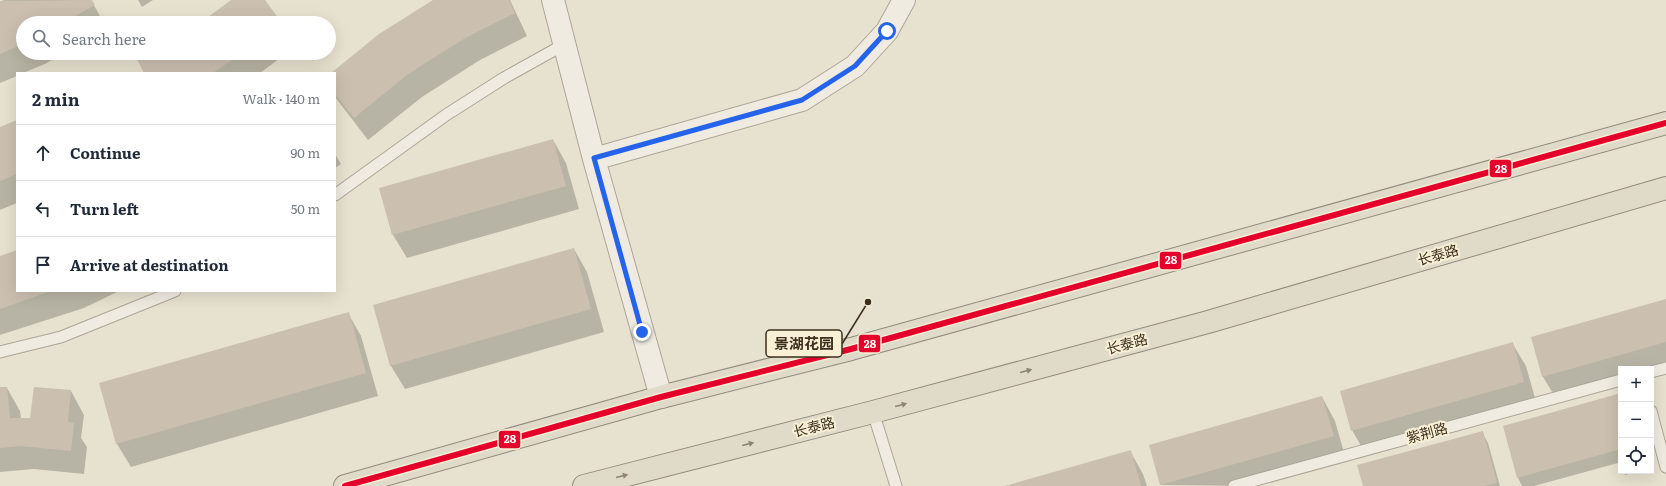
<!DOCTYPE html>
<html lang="en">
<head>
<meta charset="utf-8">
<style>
  :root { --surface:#fff; --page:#f6f6f7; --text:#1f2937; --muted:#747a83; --line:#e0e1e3 }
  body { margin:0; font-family:Literata,"Noto Sans SC",serif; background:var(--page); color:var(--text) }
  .controls { position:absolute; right:12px; bottom:12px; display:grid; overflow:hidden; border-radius:0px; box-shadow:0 4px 16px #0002 }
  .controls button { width:36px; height:36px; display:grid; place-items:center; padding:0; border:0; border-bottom:1px solid var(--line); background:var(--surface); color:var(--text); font:20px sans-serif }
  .stop { position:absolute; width:12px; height:12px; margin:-9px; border:3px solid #2563eb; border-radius:50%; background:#fff }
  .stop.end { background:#2563eb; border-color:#fff; box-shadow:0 1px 4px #0008 }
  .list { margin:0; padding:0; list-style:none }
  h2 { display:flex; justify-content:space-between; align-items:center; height:52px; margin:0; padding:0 16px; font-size:17px }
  h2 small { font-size:13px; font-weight:400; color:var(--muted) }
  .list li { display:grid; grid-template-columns:26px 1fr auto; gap:12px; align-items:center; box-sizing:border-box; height:56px; padding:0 16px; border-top:1px solid var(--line) }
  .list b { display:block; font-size:15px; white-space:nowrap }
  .list em { font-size:13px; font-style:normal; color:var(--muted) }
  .icon { flex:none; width:22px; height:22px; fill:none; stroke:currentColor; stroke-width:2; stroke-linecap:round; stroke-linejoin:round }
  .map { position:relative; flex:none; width:1666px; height:486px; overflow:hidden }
  .search { position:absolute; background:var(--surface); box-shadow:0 4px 16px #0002; left:16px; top:16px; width:320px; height:44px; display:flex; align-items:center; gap:10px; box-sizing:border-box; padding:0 14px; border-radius:22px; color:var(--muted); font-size:15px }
  .panel { position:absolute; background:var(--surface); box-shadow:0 4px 16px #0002; left:16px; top:72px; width:320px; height:220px; border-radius:0px }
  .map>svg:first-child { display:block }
  .shadow { fill:#0003 }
  .building { fill:#cbbfb0 }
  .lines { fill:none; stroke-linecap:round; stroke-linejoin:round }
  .service-casing { stroke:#aca698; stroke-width:13 }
  .minor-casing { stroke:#aca698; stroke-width:24 }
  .trunk-casing { stroke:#928b7f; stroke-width:24 }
  .service { stroke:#efebe1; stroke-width:11 }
  .minor { stroke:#efebe1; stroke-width:22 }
  .trunk { stroke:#e0dac9; stroke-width:22 }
  .bus-1-casing { stroke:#f8f0d5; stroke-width:9 }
  .bus-1 { stroke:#e4002b; stroke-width:6 }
  .oneway { fill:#8e8474 }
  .route { stroke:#2563eb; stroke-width:5 }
  .labels { text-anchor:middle; stroke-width:4; stroke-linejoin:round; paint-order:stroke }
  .street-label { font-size:14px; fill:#3d2f1e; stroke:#f8f0d5 }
  .leader { fill:none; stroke:#3d2f1e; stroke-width:1.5 }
  .callout-dot { fill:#3d2f1e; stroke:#f8f0d5; stroke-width:1.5 }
  .callout { fill:#f8f0d5; stroke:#3d2f1e; stroke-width:1.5 }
  .callout-label { font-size:15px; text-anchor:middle; font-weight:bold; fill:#3d2f1e }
  .line-badge { stroke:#f8f0d5; stroke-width:1.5 }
  .badge-label { font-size:11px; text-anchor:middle; font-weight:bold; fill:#fff }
</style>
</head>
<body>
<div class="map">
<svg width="1666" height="486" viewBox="0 0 1666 486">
  <rect width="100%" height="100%" fill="#e7e1cf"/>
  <path class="shadow" d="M 4,0 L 91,0 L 104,23 L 23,23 L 23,53 L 64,53 L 45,64 L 23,73 L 17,73 L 17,76 L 0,83 L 0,2 Z
    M 138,0 L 153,0 L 142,7 Z
    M 435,0 L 510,0 L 527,36 L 480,60 L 422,97 L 368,140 L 335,97 L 335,73 L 333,73 Z
    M 150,53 L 287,53 L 260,73 L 146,73 Z
    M 17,121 L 17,203 L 0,210 L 0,129 Z
    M 553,140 L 566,163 L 579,209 L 407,258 L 393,235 L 380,189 Z
    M 335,154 L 341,164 L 335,168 Z
    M 574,249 L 587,272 L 604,332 L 405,389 L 391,366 L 374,306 Z
    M 17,252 L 17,291 L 119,291 L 84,308 L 0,335 L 0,257 Z
    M 1666,300 L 1666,369 L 1621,369 L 1621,382 L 1557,400 L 1543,377 L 1533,338 Z
    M 348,313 L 361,336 L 378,396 L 131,467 L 117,444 L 100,384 Z
    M 1512,343 L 1526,366 L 1537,405 L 1365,453 L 1352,430 Z
    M 0,388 L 7,388 L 20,411 L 21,419 L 31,419 L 71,391 L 84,415 L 81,438 L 87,447 L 84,474 L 34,469 L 0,472 Z
    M 1621,394 L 1621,468 L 1618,463 L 1534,486 L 1522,486 L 1518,478 Z
    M 1322,397 L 1335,421 L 1346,459 L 1252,486 L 1161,485 L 1150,446 Z
    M 1482,432 L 1488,443 L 1500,486 L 1364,486 Z
    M 1130,451 L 1143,474 L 1147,486 L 1007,486 Z
    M 1651,454 L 1654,467 L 1651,468 Z
    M 1623,471 L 1639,471 L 1625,475 Z"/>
  <path class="building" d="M 92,0 L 95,5 L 63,23 L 23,23 L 23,44 L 0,54 L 0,1 Z
    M 231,0 L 265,0 L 282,23 L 200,23 Z
    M 433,0 L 509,0 L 515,13 L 467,37 L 408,74 L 354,118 L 335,94 L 335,73 L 331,73 L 379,34 Z
    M 148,53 L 242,53 L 213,73 L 144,73 L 137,59 Z
    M 17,120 L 17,174 L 0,181 L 0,127 Z
    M 553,139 L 566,186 L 392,235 L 379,188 Z
    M 574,248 L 591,309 L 390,366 L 373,305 Z
    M 17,250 L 17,291 L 51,291 L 0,309 L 0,256 Z
    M 1666,299 L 1666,342 L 1542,377 L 1531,337 Z
    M 349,312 L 366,373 L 116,444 L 99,383 Z
    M 1513,342 L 1524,382 L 1351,431 L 1340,391 Z
    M 0,387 L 7,387 L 10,418 L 30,418 L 34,387 L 71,390 L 68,422 L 74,423 L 71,451 L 20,446 L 0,448 Z
    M 1621,393 L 1621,449 L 1517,478 L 1503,426 Z
    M 1322,396 L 1334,436 L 1160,485 L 1149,445 Z
    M 1483,431 L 1497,483 L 1484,486 L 1363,486 L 1357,465 Z
    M 1131,450 L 1141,486 L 1005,486 Z"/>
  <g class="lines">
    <g class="service-casing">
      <path id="service" d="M 335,195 L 446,115 L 504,78 L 565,44
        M 0,352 L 61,337 L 175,291
        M 1651,372 L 1666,368
        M 1651,411 L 1666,467
        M 873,412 L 896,486
        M 1234,486 L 1621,380"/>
    </g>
    <g class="minor-casing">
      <path id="minor" d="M 553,0 L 594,159 L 661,397
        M 594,159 L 802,100 L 855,66 L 887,31 L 904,0"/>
    </g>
    <g class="trunk-casing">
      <path id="trunk" d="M 345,486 L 661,397 L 851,349 L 1666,123
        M 584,486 L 873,412 L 1208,322 L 1666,188"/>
    </g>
    <use href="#service" class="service"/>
    <use href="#minor" class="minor"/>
    <use href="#trunk" class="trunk"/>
    <g class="bus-1-casing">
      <path id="bus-1" d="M 345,486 L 661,397 L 851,349 L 1666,123"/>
    </g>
    <use href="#bus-1" class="bus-1"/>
  </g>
  <defs><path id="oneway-solid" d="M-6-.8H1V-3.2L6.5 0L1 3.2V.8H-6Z"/></defs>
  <g class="oneway">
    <use href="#oneway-solid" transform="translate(1026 371) rotate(-15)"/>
    <use href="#oneway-solid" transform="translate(901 405) rotate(-15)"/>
    <use href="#oneway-solid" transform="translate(748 444) rotate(-14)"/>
    <use href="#oneway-solid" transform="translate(622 476) rotate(-14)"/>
  </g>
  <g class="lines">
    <path class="route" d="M 642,332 L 594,158 L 802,100 L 855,66 L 887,31"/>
  </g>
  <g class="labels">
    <g class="street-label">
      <text transform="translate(1438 255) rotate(-16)" y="5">长泰路</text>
      <text transform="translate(1127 344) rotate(-15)" y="5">长泰路</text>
      <text transform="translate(814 427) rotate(-14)" y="5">长泰路</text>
      <text transform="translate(1427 433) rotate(-15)" y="5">紫荆路</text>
    </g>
  </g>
  <path class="leader" d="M868 302L842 344"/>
  <circle class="callout-dot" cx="868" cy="302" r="4"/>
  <rect class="callout" x="766" y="330" width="76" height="27" rx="4"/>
  <g class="callout-label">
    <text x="804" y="349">景湖花园</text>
  </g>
  <g class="line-badge">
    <rect x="1489" y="159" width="23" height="19" rx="4" fill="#e4002b"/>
    <rect x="1159" y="251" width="23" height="19" rx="4" fill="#e4002b"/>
    <rect x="858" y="334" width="23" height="19" rx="4" fill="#e4002b"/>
    <rect x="498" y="430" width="23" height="19" rx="4" fill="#e4002b"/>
  </g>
  <g class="badge-label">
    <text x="1501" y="173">28</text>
    <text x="1171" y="264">28</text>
    <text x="870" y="348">28</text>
    <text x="510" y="443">28</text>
  </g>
</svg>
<div class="controls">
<button>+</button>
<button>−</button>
<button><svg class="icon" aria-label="locate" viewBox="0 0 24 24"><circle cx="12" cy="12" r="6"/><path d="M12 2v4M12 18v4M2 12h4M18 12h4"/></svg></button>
</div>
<div class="stop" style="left:887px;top:31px"></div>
<div class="stop end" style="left:642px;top:332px"></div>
<div class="search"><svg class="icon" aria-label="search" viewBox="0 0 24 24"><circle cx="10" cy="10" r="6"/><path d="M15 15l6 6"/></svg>Search here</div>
<section class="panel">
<h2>2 min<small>Walk · 140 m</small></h2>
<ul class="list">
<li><svg class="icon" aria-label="ahead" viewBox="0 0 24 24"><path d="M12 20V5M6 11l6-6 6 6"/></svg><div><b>Continue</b></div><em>90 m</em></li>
<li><svg class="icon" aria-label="left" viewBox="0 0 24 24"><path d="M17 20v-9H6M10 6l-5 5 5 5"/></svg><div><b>Turn left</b></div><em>50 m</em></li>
<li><svg class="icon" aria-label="arrive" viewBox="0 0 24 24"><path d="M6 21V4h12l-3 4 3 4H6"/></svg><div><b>Arrive at destination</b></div></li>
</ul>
</section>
</div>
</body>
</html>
